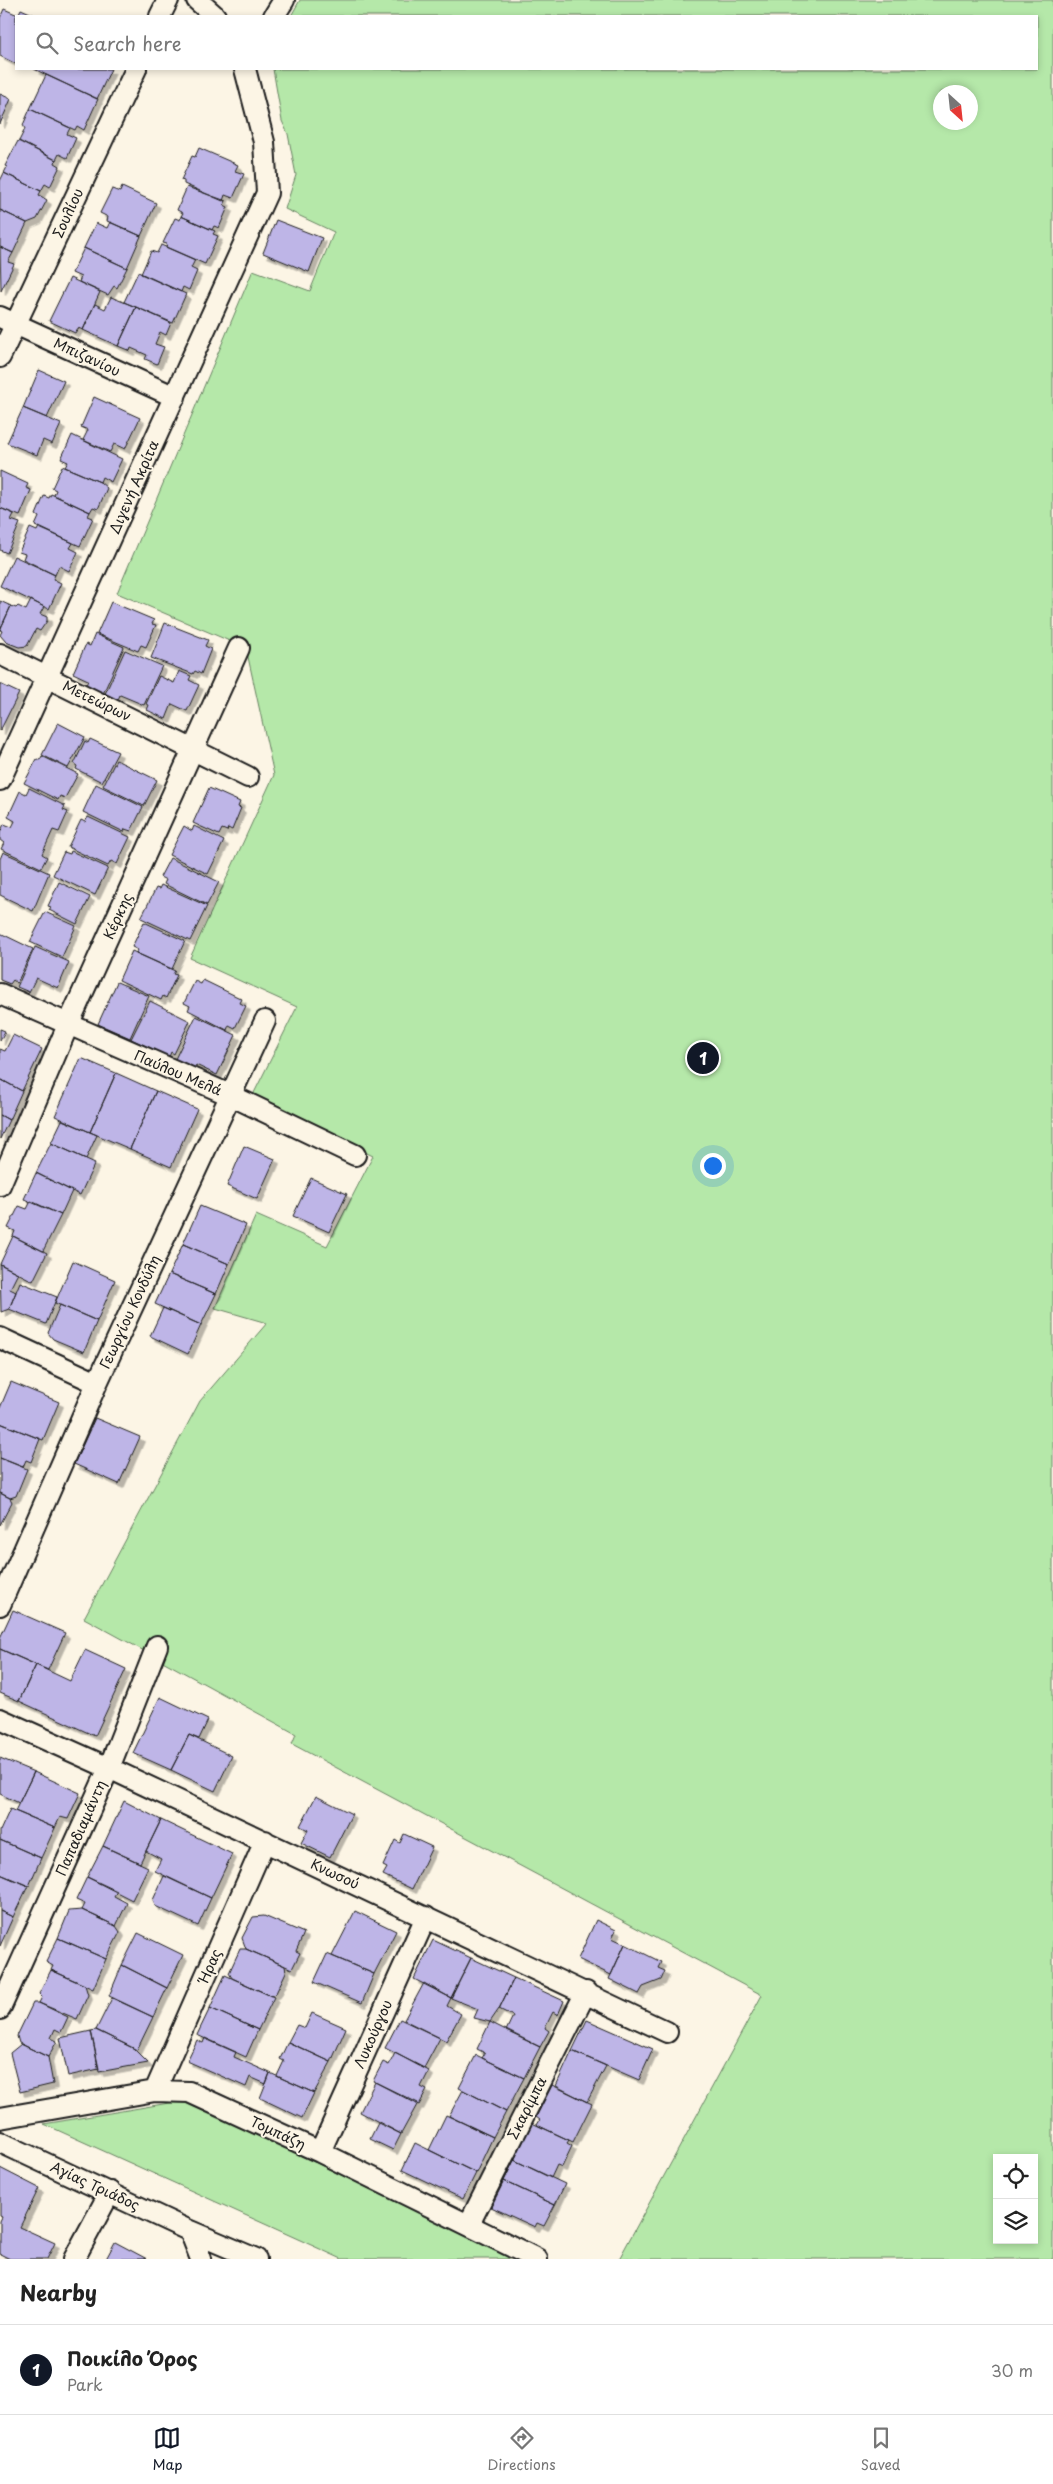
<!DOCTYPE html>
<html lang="en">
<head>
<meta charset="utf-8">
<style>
  :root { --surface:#fff; --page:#f6f6f6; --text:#222; --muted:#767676; --line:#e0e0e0; --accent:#111827 }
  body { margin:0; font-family:"Playpen Sans",sans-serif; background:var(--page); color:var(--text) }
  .controls { position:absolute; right:15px; bottom:15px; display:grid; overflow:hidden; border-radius:0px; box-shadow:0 2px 8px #0003 }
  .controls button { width:45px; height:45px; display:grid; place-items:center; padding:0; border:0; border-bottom:1px solid var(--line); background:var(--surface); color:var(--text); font:25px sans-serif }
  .compass { position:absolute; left:933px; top:85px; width:45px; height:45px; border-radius:50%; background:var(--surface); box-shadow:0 2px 8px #0003; rotate:153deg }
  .you { position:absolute; left:712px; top:1165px; width:18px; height:18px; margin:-12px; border:4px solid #fff; border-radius:50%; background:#1a73e8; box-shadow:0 0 0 8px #1a73e833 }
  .badge { display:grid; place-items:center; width:32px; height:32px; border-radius:50%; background:var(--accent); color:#fff; font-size:16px; font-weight:700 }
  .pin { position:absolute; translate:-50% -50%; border:2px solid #fff; box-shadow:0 1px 5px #0006 }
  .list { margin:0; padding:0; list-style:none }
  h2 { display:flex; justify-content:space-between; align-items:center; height:65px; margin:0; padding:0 20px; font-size:21px }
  h2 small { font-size:16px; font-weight:400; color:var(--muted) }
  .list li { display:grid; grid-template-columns:32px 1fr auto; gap:15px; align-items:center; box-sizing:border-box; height:90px; padding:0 20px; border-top:1px solid var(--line) }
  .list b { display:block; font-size:19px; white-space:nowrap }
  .list p { margin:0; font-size:16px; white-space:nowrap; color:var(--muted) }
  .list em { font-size:16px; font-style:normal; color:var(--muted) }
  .icon { flex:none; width:28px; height:28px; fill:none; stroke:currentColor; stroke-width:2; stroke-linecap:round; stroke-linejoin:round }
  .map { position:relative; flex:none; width:1053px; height:2259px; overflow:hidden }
  .search { position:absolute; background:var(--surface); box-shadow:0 2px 8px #0003; left:15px; right:15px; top:15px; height:55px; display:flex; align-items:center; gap:12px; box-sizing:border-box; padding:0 18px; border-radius:0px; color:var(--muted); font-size:19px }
  .sheet { height:155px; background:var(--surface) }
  nav { display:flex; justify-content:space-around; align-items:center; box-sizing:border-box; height:70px; border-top:1px solid var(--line); background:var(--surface); font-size:14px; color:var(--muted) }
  nav a { display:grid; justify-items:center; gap:2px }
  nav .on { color:var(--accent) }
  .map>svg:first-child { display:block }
  .green { fill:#b5e8a9; stroke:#688262; fill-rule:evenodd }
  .building { fill:#beb5e7; stroke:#1c1c1c; filter:url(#shadow) }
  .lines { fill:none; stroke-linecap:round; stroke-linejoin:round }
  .street-casing { stroke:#1c1c1c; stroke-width:24 }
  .street { stroke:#fcf5e5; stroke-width:20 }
  .labels { text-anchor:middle; stroke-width:4; stroke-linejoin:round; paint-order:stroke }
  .street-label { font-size:14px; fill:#1c1c1c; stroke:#fcf5e5 }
</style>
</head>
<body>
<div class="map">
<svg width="1053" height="2259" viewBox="0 0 1053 2259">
  <defs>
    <filter id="shadow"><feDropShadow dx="4.5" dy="4.5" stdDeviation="0" flood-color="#0004"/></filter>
  </defs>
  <rect width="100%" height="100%" fill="#fcf5e5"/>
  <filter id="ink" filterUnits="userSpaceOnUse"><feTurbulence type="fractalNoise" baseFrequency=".02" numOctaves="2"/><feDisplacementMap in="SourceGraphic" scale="10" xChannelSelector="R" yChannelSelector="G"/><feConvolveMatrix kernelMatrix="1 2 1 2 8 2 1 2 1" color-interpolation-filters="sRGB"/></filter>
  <g filter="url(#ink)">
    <path class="green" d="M 300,0 L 1053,0 L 1053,2259 L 619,2259 L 762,1995 L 292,1744 L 296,1734 L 84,1618 L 200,1401 L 267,1323 L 215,1308 L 256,1215 L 327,1246 L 373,1156 L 252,1097 L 297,1007 L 190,958 L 274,775 L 246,648 L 117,593 L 253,270 L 310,291 L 334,232 L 285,209 L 296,175 L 288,134 L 282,121 L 273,69 L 1037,69 L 1037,16 L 291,16 ZM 940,92 L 970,92 L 970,122 L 940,122 ZM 997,2158 L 1034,2158 L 1034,2240 L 997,2240 Z
      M 187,2100 L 514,2259 L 342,2259 L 44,2124 Z"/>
    <path class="building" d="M 4,9 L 18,15 L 21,9 L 37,16 L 16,16 L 16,64 L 0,56 L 0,18 Z
      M 34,69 L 111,69 L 97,99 Z
      M 46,75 L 98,99 L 84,130 L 77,126 L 75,130 L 30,109 Z
      M 0,94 L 11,99 L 0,124 Z
      M 30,109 L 70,128 L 67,134 L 76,138 L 67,158 L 59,154 L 56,160 L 19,141 L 25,129 L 23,125 Z
      M 18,141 L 56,160 L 55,163 L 60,166 L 50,187 L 45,184 L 41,191 L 4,173 L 7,167 L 5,166 Z
      M 199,148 L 238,165 L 235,171 L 244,174 L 233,198 L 225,195 L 223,201 L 184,184 L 184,181 L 181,180 L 192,156 L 195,157 Z
      M 4,173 L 41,191 L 39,195 L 47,200 L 37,219 L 27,223 L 0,210 L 0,181 Z
      M 122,187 L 156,203 L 141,236 L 107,221 L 108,217 L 100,213 L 112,189 L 120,192 Z
      M 187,187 L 226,201 L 224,205 L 228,207 L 219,228 L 214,226 L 212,230 L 181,216 L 183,213 L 177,210 Z
      M 0,210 L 27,223 L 13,253 L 0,247 Z
      M 181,216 L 215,231 L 213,234 L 218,236 L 205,264 L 166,247 L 167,244 L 163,243 L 175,218 L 180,220 Z
      M 276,220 L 322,238 L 309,272 L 263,253 Z
      M 110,222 L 141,236 L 127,268 L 84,248 L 96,223 L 107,228 Z
      M 161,245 L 195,260 L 191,268 L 197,271 L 189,290 L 183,287 L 181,292 L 141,274 L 151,251 L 157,253 Z
      M 0,247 L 13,253 L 8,262 L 14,264 L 1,291 Z
      M 84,248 L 127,268 L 117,288 L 114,286 L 108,295 L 79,282 L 81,277 L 72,273 Z
      M 138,272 L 186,294 L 173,323 L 124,302 Z
      M 70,278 L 100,292 L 83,330 L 78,328 L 75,333 L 49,321 Z
      M 111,297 L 136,307 L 118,346 L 83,330 L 95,304 L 105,309 Z
      M 136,307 L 171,323 L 166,335 L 160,332 L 155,344 L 164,347 L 157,364 L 145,359 L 147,355 L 131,348 L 130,351 L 118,346 Z
      M 39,370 L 64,381 L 47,418 L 23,408 Z
      M 94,397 L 140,418 L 125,449 L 114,444 L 110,452 L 83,440 L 88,430 L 81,427 Z
      M 23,408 L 61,424 L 52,444 L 43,440 L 37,455 L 7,443 Z
      M 72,435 L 122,459 L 111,482 L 102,477 L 100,482 L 65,467 L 68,462 L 61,459 Z
      M 62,466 L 100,482 L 107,488 L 98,509 L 93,507 L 90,512 L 54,495 L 56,490 L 52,488 Z
      M 0,471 L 28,484 L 26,488 L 31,490 L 20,516 L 0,508 Z
      M 51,494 L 90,512 L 88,516 L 93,518 L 80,546 L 35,526 L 39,517 L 36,515 L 44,496 L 49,498 Z
      M 0,508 L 14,514 L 11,520 L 20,523 L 7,553 L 0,550 Z
      M 39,527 L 73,543 L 70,548 L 78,552 L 69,571 L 59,566 L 55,575 L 23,559 L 25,554 L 19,552 L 30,528 L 37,531 Z
      M 14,556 L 55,575 L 53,579 L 61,583 L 49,609 L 0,586 Z
      M 31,600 L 44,607 L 40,614 L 47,617 L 47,621 L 40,631 L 36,629 L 27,646 L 19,647 L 6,642 L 0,635 L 2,631 L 0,630 L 11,606 L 16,608 L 18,606 L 26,610 Z
      M 0,601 L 11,606 L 0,630 Z
      M 111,602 L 154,620 L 152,624 L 156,625 L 146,647 L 141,645 L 138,651 L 97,634 Z
      M 165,623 L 208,640 L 205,646 L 211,649 L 201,674 L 195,671 L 193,674 L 151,658 Z
      M 95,634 L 124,647 L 102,696 L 85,688 L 88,680 L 73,673 L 86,644 L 90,646 Z
      M 125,650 L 162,666 L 144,705 L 120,695 L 117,702 L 104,696 Z
      M 179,671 L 191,676 L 189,680 L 199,685 L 187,711 L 172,704 L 166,719 L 147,710 L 149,705 L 146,704 L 159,676 L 174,683 Z
      M 0,684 L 19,693 L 0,731 Z
      M 58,723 L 85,737 L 68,768 L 42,755 Z
      M 90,739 L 118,752 L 102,782 L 76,769 L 77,766 L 74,764 L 85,741 L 88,743 Z
      M 42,756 L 78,774 L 65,798 L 60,796 L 58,800 L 24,783 L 37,759 L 40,760 Z
      M 116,760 L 157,780 L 144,806 L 103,786 Z
      M 96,784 L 143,807 L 131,831 L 125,829 L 124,832 L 83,812 Z
      M 29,788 L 65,806 L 63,810 L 68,812 L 59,832 L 53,830 L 42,854 L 47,857 L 41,868 L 1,849 L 4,843 L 0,840 L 0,833 L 4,824 L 12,827 L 15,821 L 8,817 L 20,791 L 26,794 Z
      M 209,788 L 240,802 L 238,807 L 241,808 L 232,830 L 228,828 L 227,831 L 222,829 L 219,835 L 193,823 Z
      M 88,817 L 130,837 L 117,864 L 111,861 L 108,866 L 68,847 L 81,820 L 85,822 Z
      M 184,826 L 192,831 L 194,826 L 224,841 L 208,874 L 169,855 Z
      M 71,851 L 108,868 L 95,895 L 53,875 L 64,852 L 70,854 Z
      M 3,852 L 49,873 L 33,911 L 0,895 L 0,859 Z
      M 170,858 L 219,882 L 207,905 L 164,884 L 166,880 L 160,877 Z
      M 59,882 L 90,897 L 77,924 L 49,910 L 51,907 L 48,906 Z
      M 161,885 L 207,906 L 190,941 L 141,918 L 156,888 L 159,889 Z
      M 45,912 L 76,926 L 62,957 L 30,942 Z
      M 144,922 L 185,941 L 172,969 L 136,953 L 138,950 L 132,947 Z
      M 0,933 L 33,949 L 17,983 L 13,980 L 10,984 L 0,980 Z
      M 35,947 L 69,962 L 58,988 L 36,978 L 29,992 L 17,987 Z
      M 132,951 L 175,971 L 173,974 L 177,975 L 166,998 L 163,996 L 161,1000 L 119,980 Z
      M 203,980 L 242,999 L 240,1003 L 246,1006 L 235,1028 L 229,1025 L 227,1030 L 188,1010 L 190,1006 L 184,1003 L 195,981 L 201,984 Z
      M 117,982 L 149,996 L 130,1038 L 98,1024 Z
      M 150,1001 L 190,1021 L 174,1054 L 171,1052 L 169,1057 L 131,1039 Z
      M 196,1016 L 236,1035 L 217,1075 L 196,1065 L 193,1071 L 174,1061 Z
      M 0,1029 L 5,1031 L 0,1041 Z
      M 13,1035 L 42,1049 L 22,1091 L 0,1079 L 0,1049 L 5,1051 Z
      M 81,1058 L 116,1073 L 90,1132 L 55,1116 Z
      M 116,1073 L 156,1091 L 130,1149 L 90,1132 Z
      M 0,1079 L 22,1091 L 9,1120 L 0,1115 Z
      M 156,1091 L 197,1109 L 171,1167 L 130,1149 Z
      M 0,1115 L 9,1120 L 0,1139 Z
      M 62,1120 L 97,1135 L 86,1159 L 51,1143 Z
      M 51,1143 L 95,1163 L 80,1195 L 36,1173 Z
      M 244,1146 L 275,1159 L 257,1199 L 227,1186 Z
      M 36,1173 L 72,1191 L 61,1215 L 24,1199 Z
      M 311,1178 L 347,1194 L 329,1232 L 293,1216 Z
      M 31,1201 L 61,1215 L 43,1251 L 13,1236 L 15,1231 L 8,1228 L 19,1206 L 27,1209 Z
      M 200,1206 L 246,1225 L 229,1264 L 183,1244 Z
      M 13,1236 L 47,1253 L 33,1281 L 0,1264 Z
      M 183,1244 L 229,1264 L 216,1294 L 169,1274 Z
      M 73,1261 L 115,1280 L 97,1321 L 55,1303 Z
      M 0,1264 L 18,1273 L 10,1289 L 16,1292 L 9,1309 L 1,1312 Z
      M 169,1274 L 216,1294 L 201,1325 L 155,1304 Z
      M 20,1282 L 57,1297 L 46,1324 L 9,1309 Z
      M 60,1305 L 97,1321 L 84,1352 L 53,1339 L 48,1333 Z
      M 163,1308 L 201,1325 L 188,1354 L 150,1336 Z
      M 11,1382 L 59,1402 L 43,1440 L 0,1423 L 0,1408 Z
      M 95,1418 L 140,1437 L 119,1484 L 74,1464 Z
      M 0,1423 L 40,1439 L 31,1462 L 26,1460 L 23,1467 L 0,1458 Z
      M 0,1458 L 27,1469 L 16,1496 L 10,1498 L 0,1493 Z
      M 0,1493 L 10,1498 L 12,1502 L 0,1525 Z
      M 13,1610 L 65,1633 L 48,1670 L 0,1649 L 0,1638 Z
      M 0,1649 L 36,1665 L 19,1701 L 0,1693 Z
      M 85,1650 L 126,1669 L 95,1736 L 19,1701 L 36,1665 L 70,1681 Z
      M 160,1697 L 208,1720 L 199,1739 L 189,1735 L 171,1770 L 133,1753 Z
      M 189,1735 L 232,1756 L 215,1791 L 171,1770 Z
      M 0,1758 L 34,1772 L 19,1803 L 0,1794 Z
      M 34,1772 L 80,1793 L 68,1819 L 60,1817 L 55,1828 L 15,1811 Z
      M 316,1796 L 352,1814 L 330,1857 L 301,1843 L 308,1830 L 300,1826 Z
      M 124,1801 L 161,1820 L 140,1863 L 103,1846 Z
      M 10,1809 L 55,1828 L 41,1858 L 0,1840 L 0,1831 Z
      M 161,1820 L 232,1854 L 211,1898 L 155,1871 L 161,1859 L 146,1851 Z
      M 404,1834 L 432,1847 L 412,1889 L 383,1875 L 387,1868 L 383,1866 L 395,1840 L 400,1843 Z
      M 0,1840 L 41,1858 L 29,1886 L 0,1874 Z
      M 103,1846 L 148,1867 L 132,1900 L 87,1877 Z
      M 0,1874 L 28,1886 L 13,1917 L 0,1911 Z
      M 164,1876 L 211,1898 L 198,1926 L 155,1906 L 153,1900 Z
      M 87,1877 L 117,1891 L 114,1896 L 127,1903 L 116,1926 L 82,1910 L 85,1904 L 76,1900 Z
      M 82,1910 L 116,1926 L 120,1932 L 106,1959 L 58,1938 L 69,1911 Z
      M 0,1911 L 13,1917 L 0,1946 Z
      M 355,1911 L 396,1931 L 374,1974 L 332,1956 Z
      M 264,1916 L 304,1933 L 296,1951 L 300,1953 L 292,1969 L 246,1949 L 242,1938 L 253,1917 Z
      M 596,1920 L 616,1930 L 612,1938 L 625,1944 L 611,1975 L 578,1959 Z
      M 138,1933 L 183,1955 L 167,1988 L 122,1965 Z
      M 58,1938 L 106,1959 L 93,1989 L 51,1970 L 53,1966 L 46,1962 Z
      M 433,1940 L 471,1958 L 451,1998 L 414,1979 Z
      M 625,1944 L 661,1962 L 658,1968 L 665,1971 L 661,1980 L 643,1987 L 639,1994 L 609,1979 Z
      M 240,1949 L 246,1949 L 285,1966 L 286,1972 L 276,1993 L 271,1996 L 232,1978 L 229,1973 Z
      M 327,1954 L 374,1974 L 362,2003 L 314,1982 Z
      M 471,1958 L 514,1978 L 499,2009 L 490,2022 L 474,2018 L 478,2009 L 451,1998 Z
      M 122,1965 L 167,1988 L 153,2017 L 109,1996 Z
      M 51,1970 L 85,1985 L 88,1995 L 77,2019 L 39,2003 L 42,1997 L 39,1994 Z
      M 225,1975 L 274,1997 L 258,2030 L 210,2008 Z
      M 514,1978 L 564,2001 L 558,2015 L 553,2012 L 545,2028 L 549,2031 L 540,2047 L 506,2031 L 513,2016 L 499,2009 Z
      M 424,1983 L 451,1998 L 447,2006 L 461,2014 L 446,2041 L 404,2020 Z
      M 112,1998 L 153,2017 L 137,2050 L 96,2030 Z
      M 33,2003 L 39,2003 L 68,2017 L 61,2032 L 55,2029 L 51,2038 L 57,2041 L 48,2057 L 19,2043 L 17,2036 Z
      M 210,2008 L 258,2030 L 246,2057 L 197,2035 Z
      M 312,2013 L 346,2028 L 331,2062 L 288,2042 L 297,2025 L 305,2028 Z
      M 400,2019 L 440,2038 L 424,2068 L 385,2048 Z
      M 587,2020 L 653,2049 L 639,2080 L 572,2051 Z
      M 490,2022 L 540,2047 L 524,2078 L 482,2058 L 485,2053 L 477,2049 Z
      M 96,2030 L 133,2048 L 148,2063 L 99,2072 L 91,2031 Z
      M 91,2031 L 99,2069 L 68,2076 L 60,2038 Z
      M 205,2038 L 236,2052 L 234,2057 L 270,2073 L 266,2084 L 250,2077 L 246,2087 L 187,2061 L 197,2040 L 203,2043 Z
      M 288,2042 L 331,2062 L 314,2093 L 277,2076 L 284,2061 L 280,2059 Z
      M 21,2044 L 48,2057 L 53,2084 L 20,2092 L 10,2053 Z
      M 572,2051 L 606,2066 L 587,2102 L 556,2086 Z
      M 395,2053 L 429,2071 L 421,2087 L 427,2090 L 419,2105 L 373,2081 L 383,2062 L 389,2065 Z
      M 476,2055 L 524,2078 L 506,2112 L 459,2088 Z
      M 270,2073 L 314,2093 L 302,2118 L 260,2098 Z
      M 375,2082 L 418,2103 L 401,2134 L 360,2112 Z
      M 552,2085 L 592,2104 L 573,2142 L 537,2125 L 540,2120 L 536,2117 Z
      M 463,2090 L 506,2112 L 493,2137 L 449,2116 Z
      M 446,2115 L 493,2137 L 476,2173 L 429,2150 Z
      M 378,2123 L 401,2134 L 393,2150 L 370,2139 Z
      M 532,2123 L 569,2140 L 567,2143 L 572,2146 L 562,2167 L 557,2165 L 551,2178 L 514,2160 Z
      M 415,2143 L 476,2173 L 463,2199 L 402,2170 Z
      M 514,2160 L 565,2184 L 555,2205 L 504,2181 Z
      M 0,2168 L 39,2188 L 20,2227 L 55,2243 L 47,2259 L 10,2259 L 0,2254 L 0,2221 L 2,2217 L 0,2216 Z
      M 504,2181 L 555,2205 L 544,2226 L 537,2223 L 535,2227 L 491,2207 Z
      M 115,2242 L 147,2259 L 106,2259 Z"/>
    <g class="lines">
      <g class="street-casing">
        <path id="street" d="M 197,0 L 215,16
          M 160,16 L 168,0
          M 274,16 L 284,0
          M 0,317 L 175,397
          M 0,357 L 136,69
          M 0,654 L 248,777
          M 0,780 L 267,193 L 264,142 L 245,69
          M 0,994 L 232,1096 L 355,1155
          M 0,1185 L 68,1025 L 239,648
          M 0,1338 L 97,1383
          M 0,1605 L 97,1383 L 265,1021
          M 0,1719 L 109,1768 L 667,2032
          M 0,2009 L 109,1768 L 157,1646
          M 155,2091 L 265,1841
          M 0,2118 L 155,2091 L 189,2092 L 320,2152 L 537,2259
          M 0,2142 L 190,2231 L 256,2259
          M 320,2152 L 426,1917
          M 469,2224 L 586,1992
          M 190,2231 L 201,2259
          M 74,2259 L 110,2192"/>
      </g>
      <use href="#street" class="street"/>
    </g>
  </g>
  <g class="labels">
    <g class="street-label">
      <text transform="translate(68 213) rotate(-65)" y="5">Σουλίου</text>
      <text transform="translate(87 357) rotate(25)" y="5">Μπιζανίου</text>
      <text transform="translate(134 487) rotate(-66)" y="5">Διγενή Ακρίτα</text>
      <text transform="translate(97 701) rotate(26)" y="5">Μετεώρων</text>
      <text transform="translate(118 916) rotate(-65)" y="5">Κέρκης</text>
      <text transform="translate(178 1073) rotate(23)" y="5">Παύλου Μελά</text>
      <text transform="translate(130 1312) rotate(-65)" y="5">Γεωργίου Κονδύλη</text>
      <text transform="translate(81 1828) rotate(-66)" y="5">Παπαδιαμάντη</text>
      <text transform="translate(335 1874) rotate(25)" y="5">Κνωσού</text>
      <text transform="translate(210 1966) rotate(-66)" y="5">Ήρας</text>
      <text transform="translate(373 2034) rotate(-66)" y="5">Λυκούργου</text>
      <text transform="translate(527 2108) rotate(-63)" y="5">Σκαρίμπα</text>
      <text transform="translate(278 2133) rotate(25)" y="5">Τομπάζη</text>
      <text transform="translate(95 2186) rotate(25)" y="5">Αγίας Τριάδος</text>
    </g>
  </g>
</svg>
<div class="controls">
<button><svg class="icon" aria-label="locate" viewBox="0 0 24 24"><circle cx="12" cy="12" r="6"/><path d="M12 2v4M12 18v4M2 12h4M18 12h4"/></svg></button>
<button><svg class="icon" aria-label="layers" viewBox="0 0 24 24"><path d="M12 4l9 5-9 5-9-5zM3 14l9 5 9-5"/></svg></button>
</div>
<svg class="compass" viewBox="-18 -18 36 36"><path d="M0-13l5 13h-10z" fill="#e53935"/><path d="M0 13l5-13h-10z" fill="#767676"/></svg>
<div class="you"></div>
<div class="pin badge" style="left:703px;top:1058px">1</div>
<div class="search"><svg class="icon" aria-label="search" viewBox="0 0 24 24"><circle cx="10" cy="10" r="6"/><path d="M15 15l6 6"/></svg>Search here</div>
</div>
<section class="sheet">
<h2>Nearby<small></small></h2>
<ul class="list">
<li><span class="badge">1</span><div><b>Ποικίλο Όρος</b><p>Park</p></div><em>30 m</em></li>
</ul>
</section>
<nav>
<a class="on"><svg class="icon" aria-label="map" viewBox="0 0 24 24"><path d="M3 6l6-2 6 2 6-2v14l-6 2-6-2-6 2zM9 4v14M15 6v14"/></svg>Map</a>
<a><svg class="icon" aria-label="directions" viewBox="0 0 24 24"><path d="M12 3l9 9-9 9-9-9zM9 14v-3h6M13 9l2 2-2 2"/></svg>Directions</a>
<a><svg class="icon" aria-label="saved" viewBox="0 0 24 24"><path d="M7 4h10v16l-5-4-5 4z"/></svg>Saved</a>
</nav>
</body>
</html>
